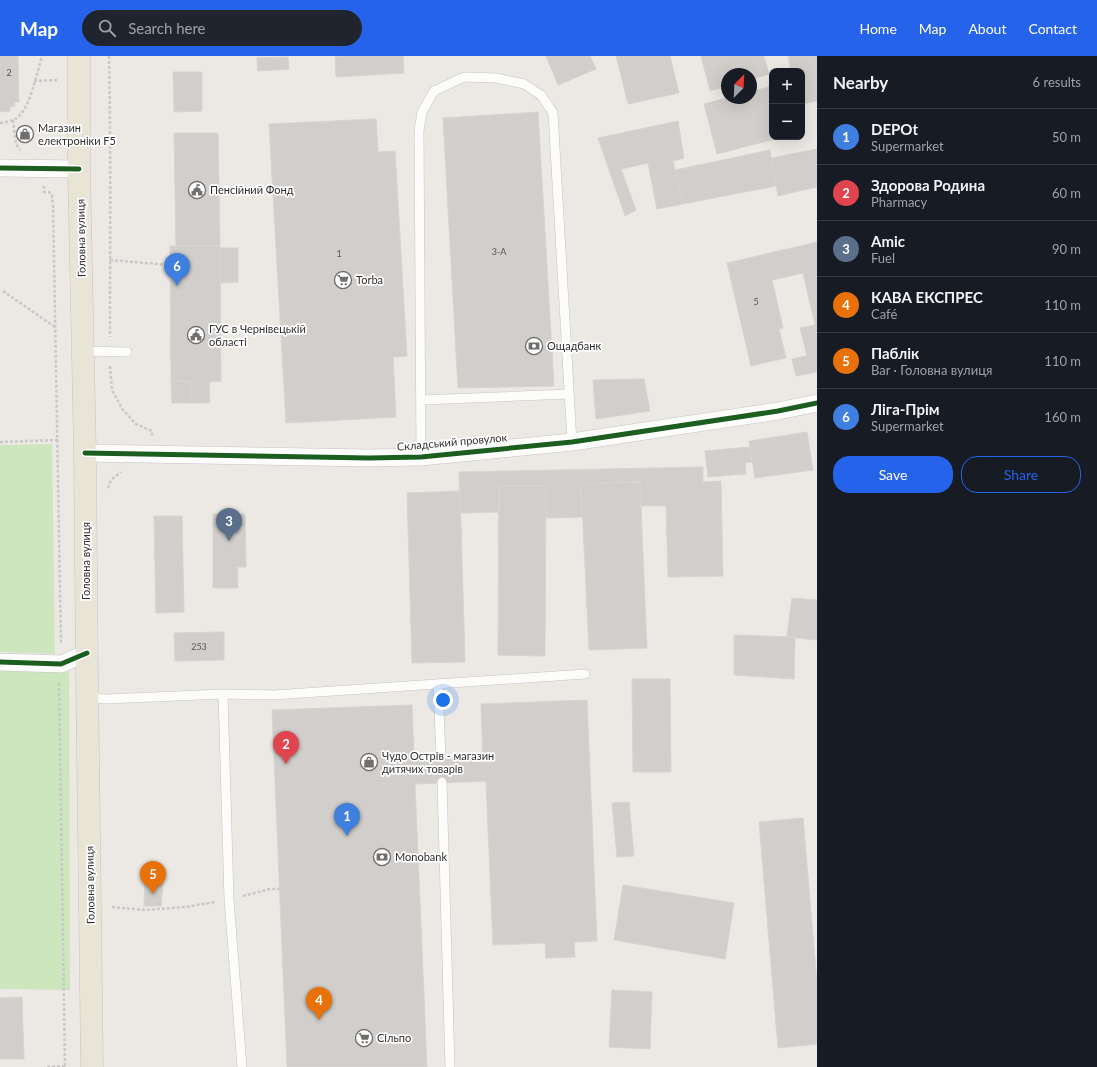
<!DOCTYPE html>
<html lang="en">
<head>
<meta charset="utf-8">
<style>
  :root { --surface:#171b24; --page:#20242c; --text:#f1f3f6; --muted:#9ea1a6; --line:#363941; --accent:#2563eb }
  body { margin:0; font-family:Lato,sans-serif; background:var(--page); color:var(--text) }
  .controls { position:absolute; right:12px; top:12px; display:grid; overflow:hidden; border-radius:8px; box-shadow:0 4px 16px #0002 }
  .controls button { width:36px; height:36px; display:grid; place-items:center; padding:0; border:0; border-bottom:1px solid var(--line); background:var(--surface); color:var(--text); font:20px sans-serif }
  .compass { position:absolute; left:721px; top:12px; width:36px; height:36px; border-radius:50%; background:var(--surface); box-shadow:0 4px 16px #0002; rotate:24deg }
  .you { position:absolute; left:443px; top:644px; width:14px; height:14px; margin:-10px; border:3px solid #fff; border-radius:50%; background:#1a73e8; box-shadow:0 0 0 6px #1a73e833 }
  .badge { display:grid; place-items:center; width:26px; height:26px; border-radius:50%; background:var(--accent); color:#fff; font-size:13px; font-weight:700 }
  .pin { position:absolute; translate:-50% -33px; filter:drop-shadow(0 1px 2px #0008) }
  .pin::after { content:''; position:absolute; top:21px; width:14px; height:12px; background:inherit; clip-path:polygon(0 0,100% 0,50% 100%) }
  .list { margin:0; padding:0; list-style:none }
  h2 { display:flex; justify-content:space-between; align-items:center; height:52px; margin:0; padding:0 16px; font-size:17px }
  h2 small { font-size:13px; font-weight:400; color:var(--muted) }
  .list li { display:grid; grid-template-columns:26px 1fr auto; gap:12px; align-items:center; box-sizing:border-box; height:56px; padding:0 16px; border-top:1px solid var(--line) }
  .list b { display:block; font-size:15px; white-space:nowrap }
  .list p { margin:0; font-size:13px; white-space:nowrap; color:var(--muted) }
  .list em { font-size:13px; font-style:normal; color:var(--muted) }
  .actions { display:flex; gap:8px; padding:12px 16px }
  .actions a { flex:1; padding:9px 0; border:1px solid var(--accent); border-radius:16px; text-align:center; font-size:14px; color:var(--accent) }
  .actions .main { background:var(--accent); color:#fff }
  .icon { flex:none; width:22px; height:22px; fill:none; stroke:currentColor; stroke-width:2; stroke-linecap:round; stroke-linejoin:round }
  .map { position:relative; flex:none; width:817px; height:1011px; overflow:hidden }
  header { display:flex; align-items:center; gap:24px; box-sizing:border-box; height:56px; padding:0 20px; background:var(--accent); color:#fff }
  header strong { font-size:19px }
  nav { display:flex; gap:22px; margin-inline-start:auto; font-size:14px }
  .search { width:280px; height:36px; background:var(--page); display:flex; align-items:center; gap:10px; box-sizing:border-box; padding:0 14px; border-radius:22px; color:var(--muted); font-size:15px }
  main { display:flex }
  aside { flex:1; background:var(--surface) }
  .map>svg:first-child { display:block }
  .green { fill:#cee6be }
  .building { fill:#d1cecb; stroke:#d7d4d0 }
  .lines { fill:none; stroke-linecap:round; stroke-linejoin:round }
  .service-casing { stroke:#c5c4c5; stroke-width:10 }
  .minor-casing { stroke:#c5c4c5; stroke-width:18 }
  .primary-casing { stroke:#c6c5c4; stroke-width:23 }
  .path { stroke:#c9c9c8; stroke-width:2.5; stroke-dasharray:3 2; stroke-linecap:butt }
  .service { stroke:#fcfcfb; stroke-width:9 }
  .minor { stroke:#fcfcfb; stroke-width:17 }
  .primary { stroke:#e8e4d6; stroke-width:22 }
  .cycleway-casing { stroke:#fff; stroke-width:8 }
  .cycleway { stroke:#1b5e20; stroke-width:5 }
  .labels { text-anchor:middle; stroke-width:3.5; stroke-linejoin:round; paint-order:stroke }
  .number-label { font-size:9px; fill:#585857 }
  .poi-label { font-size:11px; fill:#2e2e2e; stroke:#fff; text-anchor:start }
  .street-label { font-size:11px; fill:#2e2e2e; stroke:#fff }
</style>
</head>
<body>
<header>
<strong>Map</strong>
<div class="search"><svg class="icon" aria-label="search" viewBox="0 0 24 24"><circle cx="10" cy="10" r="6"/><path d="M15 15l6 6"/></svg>Search here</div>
<nav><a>Home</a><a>Map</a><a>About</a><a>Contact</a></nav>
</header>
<main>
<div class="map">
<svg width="817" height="1011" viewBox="0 0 817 1011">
  <rect width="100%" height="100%" fill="#ece8e4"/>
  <path class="green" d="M 52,388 L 55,598 L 0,596 L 0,389 Z
    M 0,612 L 69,616 L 70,934 L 0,933 Z"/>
  <path class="building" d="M 0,0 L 18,0 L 19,46 L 14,46 L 15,50 L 10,51 L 10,55 L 0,56 Z
    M 345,0 L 403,0 L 404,17 L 336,21 L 335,1 Z
    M 546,0 L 590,0 L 596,13 L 558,29 Z
    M 616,0 L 670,0 L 679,37 L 628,48 Z
    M 701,0 L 764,0 L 769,18 L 751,24 L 751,18 L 727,18 L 727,30 L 710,35 Z
    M 788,0 L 817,0 L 817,45 L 802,48 L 802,15 L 791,15 Z
    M 288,1 L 289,13 L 258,15 L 257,2 Z
    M 173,16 L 202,16 L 202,55 L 174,56 Z
    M 771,30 L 772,81 L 783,81 L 717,98 L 704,48 L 727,42 L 751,42 L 751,36 Z
    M 538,56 L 554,330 L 458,332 L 443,62 Z
    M 376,63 L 378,96 L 395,95 L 407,300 L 393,301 L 396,361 L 286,367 L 269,68 Z
    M 678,65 L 684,102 L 673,105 L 683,148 L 657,153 L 648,107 L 621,113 L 636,154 L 625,160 L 598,82 Z
    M 31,70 L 31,85 L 20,86 L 19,71 Z
    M 174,77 L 218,77 L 220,190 L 176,190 Z
    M 817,93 L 817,131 L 778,140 L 771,102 Z
    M 770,94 L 776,130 L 683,148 L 675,114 Z
    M 817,186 L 817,316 L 796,320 L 792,303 L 807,300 L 800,272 L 815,269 L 803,217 L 772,224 L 783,272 L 779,273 L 786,302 L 751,310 L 727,207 Z
    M 170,190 L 220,190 L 221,325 L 209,326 L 210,347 L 192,347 L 191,325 L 171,325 Z
    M 220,192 L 238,192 L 238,226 L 220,227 Z
    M 644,323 L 650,355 L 596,363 L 593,324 Z
    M 171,325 L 191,325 L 192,347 L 172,347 Z
    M 807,376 L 813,414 L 755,422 L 749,385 Z
    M 750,391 L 752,406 L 745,407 L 746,418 L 708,421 L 705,395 Z
    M 703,411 L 703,426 L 721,425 L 723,520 L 668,521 L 666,450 L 641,450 L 640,425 L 581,428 L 582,461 L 546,462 L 546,430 L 499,430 L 499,456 L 460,457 L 459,416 Z
    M 640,426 L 647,592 L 589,594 L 581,428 Z
    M 499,430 L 546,430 L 545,600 L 498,599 Z
    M 460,435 L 465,606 L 412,607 L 407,437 Z
    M 213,458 L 245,458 L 246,511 L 237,511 L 238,532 L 213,532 Z
    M 154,460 L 182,460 L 184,556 L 156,557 Z
    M 792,542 L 817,544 L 817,584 L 787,581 Z
    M 224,576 L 224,604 L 175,605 L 174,577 Z
    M 734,579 L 795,581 L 794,623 L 734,619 Z
    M 632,623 L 670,623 L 671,716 L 633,716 Z
    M 587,644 L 597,885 L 574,886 L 575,901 L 546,902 L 545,887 L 493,889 L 486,725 L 415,728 L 427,1011 L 287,1011 L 272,654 L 412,649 L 414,703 L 483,700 L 481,648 Z
    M 629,746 L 634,800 L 617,801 L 612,747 Z
    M 803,762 L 817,926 L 817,988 L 778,992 L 759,766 Z
    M 145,825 L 163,826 L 161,850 L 144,850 Z
    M 623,829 L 734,847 L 725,903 L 614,884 Z
    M 612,934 L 652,936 L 650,993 L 609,991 Z
    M 22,941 L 24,1003 L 0,1003 L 0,942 Z"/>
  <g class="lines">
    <g class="service-casing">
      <path id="service" d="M 84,295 L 127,296
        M 422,344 L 569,338
        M 421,401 L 419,75 L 422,56 L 434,35 L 464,21 L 496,22 L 524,28 L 541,39 L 553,57 L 572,386
        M 438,628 L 441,702
        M 223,638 L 229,843 L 242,1011
        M 88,642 L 107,643 L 223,638 L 274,639 L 585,618
        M 442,726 L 450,1011"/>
    </g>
    <g class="minor-casing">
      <path id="minor" d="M 0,112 L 79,113
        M 85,397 L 369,402 L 421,401 L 572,386 L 778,355 L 817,347
        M 0,606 L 61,608 L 87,597"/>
    </g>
    <g class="primary-casing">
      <path id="primary" d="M 79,0 L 79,113 L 85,397 L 87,620 L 92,1011"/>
    </g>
    <path class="path" d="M 109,0 C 111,94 110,188 110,281
      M 34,25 L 58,24
      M 13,64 L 16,88 L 20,94
      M 0,67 C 8,66 14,65 20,59 C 30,49 38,15 42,0
      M 44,130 L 44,136 L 49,136 L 52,139 L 53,150 L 61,588
      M 110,204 L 170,209
      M 3,235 L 55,271
      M 110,310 L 112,334 L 123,354 L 136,368 L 152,375 L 152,381
      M 0,386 L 58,384
      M 108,432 L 111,424 L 121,416
      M 59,627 L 65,1011
      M 243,840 L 270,833 L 279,833
      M 112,851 L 145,854 L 185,851 L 215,846
      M 47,1011 L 65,1010"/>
    <use href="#service" class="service"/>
    <use href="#minor" class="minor"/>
    <use href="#primary" class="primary"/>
    <g class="cycleway-casing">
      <path id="cycleway" d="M 0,112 L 79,113
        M 85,397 L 369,402 L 421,401 L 572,386 L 778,355 L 817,347
        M 0,606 L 61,608 L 87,597"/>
    </g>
    <use href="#cycleway" class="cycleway"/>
  </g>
  <defs>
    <g id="shop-ring" transform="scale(0.9)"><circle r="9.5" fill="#fff" stroke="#706f6e" stroke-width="1.5"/><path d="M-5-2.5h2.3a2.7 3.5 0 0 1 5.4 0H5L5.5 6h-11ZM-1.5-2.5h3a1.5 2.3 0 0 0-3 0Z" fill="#706f6e"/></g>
    <g id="civic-ring" transform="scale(0.9)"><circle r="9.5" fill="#fff" stroke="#706f6e" stroke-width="1.5"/><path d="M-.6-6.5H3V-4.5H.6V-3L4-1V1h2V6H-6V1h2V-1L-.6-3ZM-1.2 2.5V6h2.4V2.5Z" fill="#706f6e"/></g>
    <g id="supermarket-ring" transform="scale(0.9)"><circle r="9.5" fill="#fff" stroke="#706f6e" stroke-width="1.5"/><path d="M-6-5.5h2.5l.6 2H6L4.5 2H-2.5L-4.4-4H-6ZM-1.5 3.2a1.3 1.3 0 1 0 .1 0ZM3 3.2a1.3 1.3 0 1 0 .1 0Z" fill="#706f6e"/></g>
    <g id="bank-ring" transform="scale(0.9)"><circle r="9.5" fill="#fff" stroke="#706f6e" stroke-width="1.5"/><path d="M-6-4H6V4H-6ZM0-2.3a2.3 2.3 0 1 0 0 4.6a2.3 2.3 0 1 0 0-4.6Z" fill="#706f6e"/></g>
  </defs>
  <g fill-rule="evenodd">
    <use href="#shop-ring" x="25" y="78"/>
    <use href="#civic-ring" x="197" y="134"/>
    <use href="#supermarket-ring" x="343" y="224"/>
    <use href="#civic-ring" x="196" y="279"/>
    <use href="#bank-ring" x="534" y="290"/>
    <use href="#shop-ring" x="369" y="706"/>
    <use href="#bank-ring" x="382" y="801"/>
    <use href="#supermarket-ring" x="364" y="982"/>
  </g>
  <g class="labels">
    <g class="number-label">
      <text x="9" y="20">2</text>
      <text x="499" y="199">3-А</text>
      <text x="339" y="201">1</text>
      <text x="756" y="249">5</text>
      <text x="199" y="594">253</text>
    </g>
    <g class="poi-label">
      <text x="38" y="76">Магазин<tspan x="38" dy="13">електроніки F5</tspan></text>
      <text x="210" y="138">Пенсійний Фонд</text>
      <text x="356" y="228">Torba</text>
      <text x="209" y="277">ГУС в Чернівецькій<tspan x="209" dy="13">області</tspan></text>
      <text x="547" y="294">Ощадбанк</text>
      <text x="382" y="704">Чудо Острів - магазин<tspan x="382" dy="13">дитячих товарів</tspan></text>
      <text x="395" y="805">Monobank</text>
      <text x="377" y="986">Сільпо</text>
    </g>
    <g class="street-label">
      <text transform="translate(81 182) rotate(-91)" y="4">Головна вулиця</text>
      <text transform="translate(452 386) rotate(-5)" y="4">Складський провулок</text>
      <text transform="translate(86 505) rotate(-90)" y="4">Головна вулиця</text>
      <text transform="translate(90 829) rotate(-91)" y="4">Головна вулиця</text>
    </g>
  </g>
</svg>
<div class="controls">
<button>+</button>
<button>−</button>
</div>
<svg class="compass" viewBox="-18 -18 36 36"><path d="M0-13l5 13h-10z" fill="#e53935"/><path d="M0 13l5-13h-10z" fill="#9ea1a6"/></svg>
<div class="you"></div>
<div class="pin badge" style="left:347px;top:780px;background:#3f7fe0">1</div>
<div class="pin badge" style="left:286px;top:708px;background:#e0444e">2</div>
<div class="pin badge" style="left:229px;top:485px;background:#5c6f8a">3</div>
<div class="pin badge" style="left:319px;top:964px;background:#e8710a">4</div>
<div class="pin badge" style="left:153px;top:838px;background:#e8710a">5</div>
<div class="pin badge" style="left:177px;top:230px;background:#3f7fe0">6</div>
</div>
<aside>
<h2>Nearby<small>6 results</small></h2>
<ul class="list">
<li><span class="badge" style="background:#3f7fe0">1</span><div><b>DEPOt</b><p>Supermarket</p></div><em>50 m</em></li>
<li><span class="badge" style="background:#e0444e">2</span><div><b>Здорова Родина</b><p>Pharmacy</p></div><em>60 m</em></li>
<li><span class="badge" style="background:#5c6f8a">3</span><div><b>Amic</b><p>Fuel</p></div><em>90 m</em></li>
<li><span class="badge" style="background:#e8710a">4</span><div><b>КАВА ЕКСПРЕС</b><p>Café</p></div><em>110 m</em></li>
<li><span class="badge" style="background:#e8710a">5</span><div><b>Паблік</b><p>Bar · Головна вулиця</p></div><em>110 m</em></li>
<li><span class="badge" style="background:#3f7fe0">6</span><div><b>Ліга-Прім</b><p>Supermarket</p></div><em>160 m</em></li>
</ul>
<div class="actions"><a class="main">Save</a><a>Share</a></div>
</aside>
</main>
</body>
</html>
